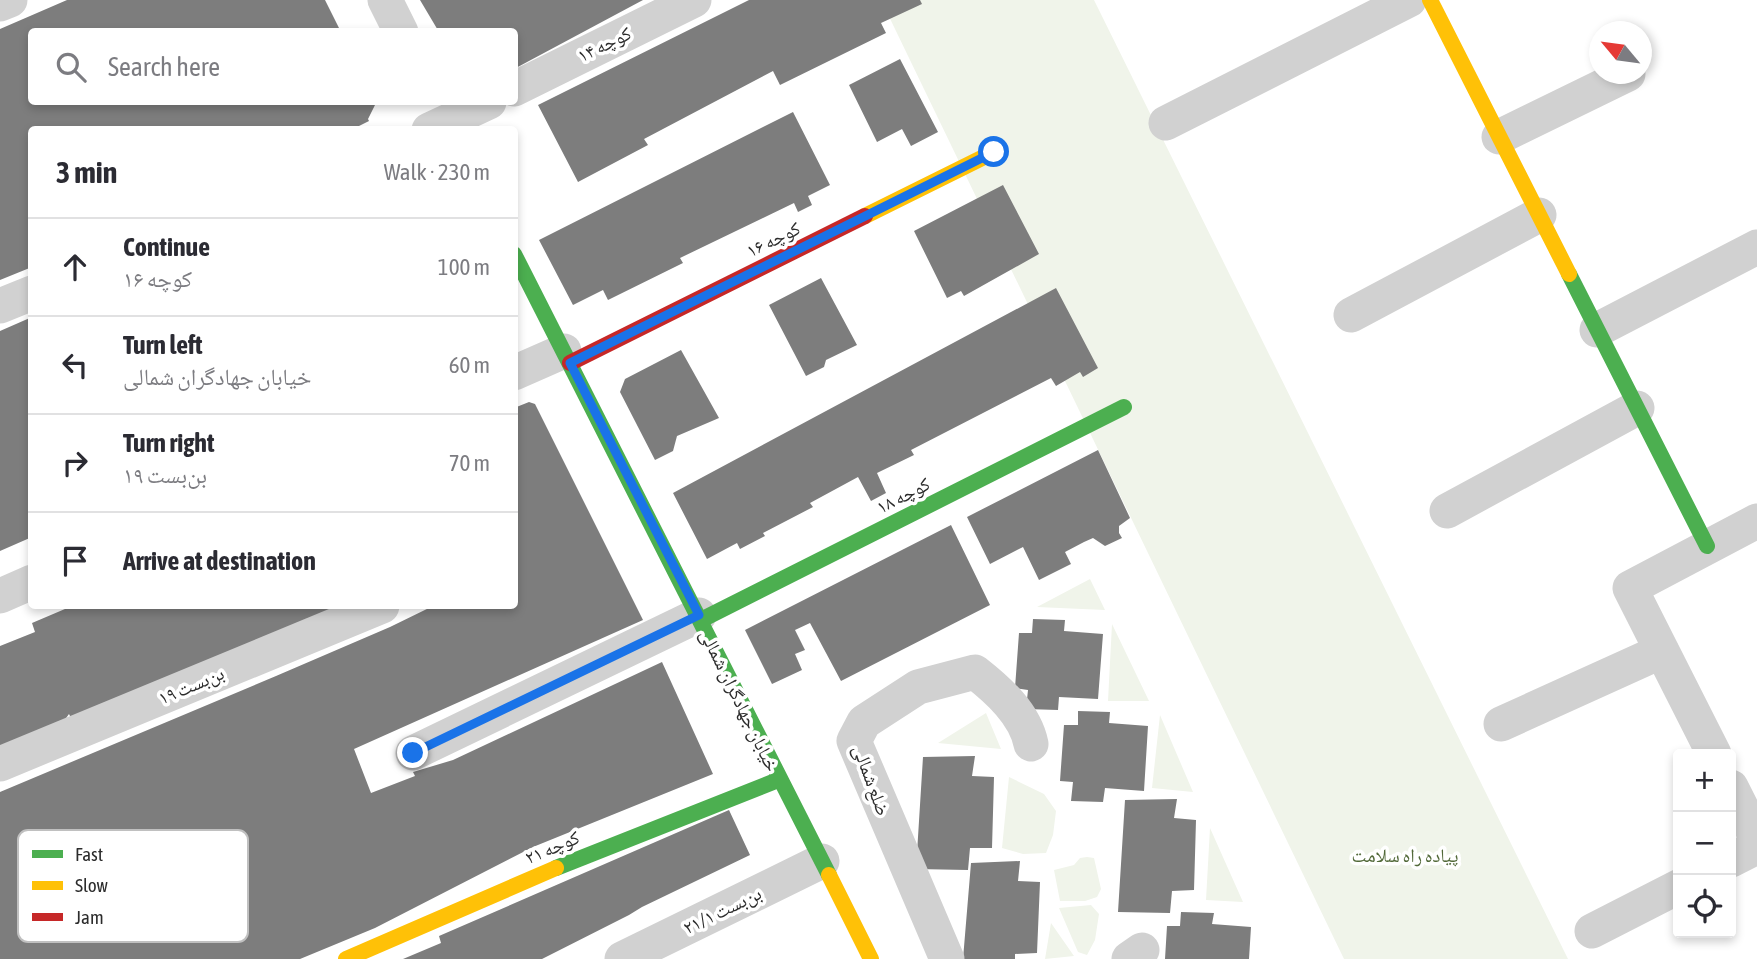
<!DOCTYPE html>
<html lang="en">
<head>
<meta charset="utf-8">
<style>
  :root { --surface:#fff; --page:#f7f7f7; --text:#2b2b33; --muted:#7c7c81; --line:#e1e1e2 }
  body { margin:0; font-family:"Asap Condensed","Noto Naskh Arabic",sans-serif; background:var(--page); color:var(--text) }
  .controls { position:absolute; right:21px; bottom:21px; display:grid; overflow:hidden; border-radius:7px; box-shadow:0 4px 10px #0003 }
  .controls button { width:63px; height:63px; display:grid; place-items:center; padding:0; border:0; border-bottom:2px solid var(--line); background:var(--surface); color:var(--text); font:35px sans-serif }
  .compass { position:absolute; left:1589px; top:21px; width:63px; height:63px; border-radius:50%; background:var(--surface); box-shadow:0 4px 10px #0003; rotate:299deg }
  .stop { position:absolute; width:21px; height:21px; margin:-16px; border:5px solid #1a73e8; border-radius:50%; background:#fff }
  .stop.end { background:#1a73e8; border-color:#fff; box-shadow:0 2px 7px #0008 }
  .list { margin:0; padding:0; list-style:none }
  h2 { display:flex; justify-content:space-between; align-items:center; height:91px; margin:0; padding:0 28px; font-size:30px }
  h2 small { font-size:23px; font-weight:400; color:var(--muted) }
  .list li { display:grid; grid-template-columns:46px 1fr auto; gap:21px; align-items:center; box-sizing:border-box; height:98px; padding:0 28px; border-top:2px solid var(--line) }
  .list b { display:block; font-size:26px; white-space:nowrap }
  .list p { margin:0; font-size:23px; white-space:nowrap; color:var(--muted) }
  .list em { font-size:23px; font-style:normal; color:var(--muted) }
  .icon { flex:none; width:38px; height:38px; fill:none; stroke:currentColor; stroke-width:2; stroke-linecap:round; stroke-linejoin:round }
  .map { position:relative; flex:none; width:1757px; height:959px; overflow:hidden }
  .search { position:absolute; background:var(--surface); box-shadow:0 4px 10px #0003; left:28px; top:28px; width:490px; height:77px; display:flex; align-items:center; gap:18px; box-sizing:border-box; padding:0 24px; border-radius:7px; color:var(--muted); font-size:26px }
  .panel { position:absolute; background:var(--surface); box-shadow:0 4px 10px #0003; left:28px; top:126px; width:490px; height:483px; border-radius:7px }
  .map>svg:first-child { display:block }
  .green { fill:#f0f4ea }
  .building { fill:#7d7d7d }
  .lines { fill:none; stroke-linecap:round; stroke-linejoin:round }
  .street { stroke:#d1d1d1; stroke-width:35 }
  .fast { stroke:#4caf50; stroke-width:16 }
  .slow { stroke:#ffc107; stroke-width:16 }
  .jam { stroke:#c62828; stroke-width:16 }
  .route { stroke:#1a73e8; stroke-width:9 }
  .labels { text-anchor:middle; stroke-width:7; stroke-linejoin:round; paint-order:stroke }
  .street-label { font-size:19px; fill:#2c2c2c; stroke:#fff }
  .park-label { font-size:19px; fill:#526939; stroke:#fff }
  .key { fill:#fff; stroke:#c0c0c0; stroke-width:2 }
  .key-label { font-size:19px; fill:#2c2c2c }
</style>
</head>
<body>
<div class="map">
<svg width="1757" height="959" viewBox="0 0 1757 959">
  <rect width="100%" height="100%" fill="#fff"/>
  <path class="green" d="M 881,0 L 1094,0 L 1568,959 L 1344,959 Z
    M 1090,579 L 1105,610 L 1037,607 Z
    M 1112,624 L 1149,701 L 1108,701 Z
    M 986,713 L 1001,749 L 938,743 Z
    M 1160,715 L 1193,792 L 1152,788 Z
    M 1009,777 L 1044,794 L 1056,811 L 1053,835 L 1046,853 L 1023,854 L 1002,848 Z
    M 1210,828 L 1243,902 L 1206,900 Z
    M 1087,857 L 1094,858 L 1101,889 L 1097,897 L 1085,901 L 1060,901 L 1054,870 L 1074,865 L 1080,858 Z
    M 1091,905 L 1099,914 L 1095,940 L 1087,955 L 1078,952 L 1059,908 Z
    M 1051,923 L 1074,956 L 1045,959 Z"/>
  <path class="building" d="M 67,0 L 325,0 L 341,32 L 32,32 L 32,102 L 377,102 L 378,104 L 375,105 L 368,119 L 369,121 L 351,130 L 32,130 L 32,267 L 0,280 L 0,29 Z
    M 420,0 L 643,0 L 514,69 L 514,32 L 439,32 Z
    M 749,0 L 920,0 L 922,4 L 881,23 L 886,33 L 780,85 L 773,71 L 644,139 L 648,145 L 578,182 L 538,105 Z
    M 900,59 L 938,132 L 911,146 L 902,129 L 877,142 L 849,85 Z
    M 793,112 L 830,185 L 808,196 L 812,205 L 798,212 L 794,203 L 680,258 L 683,263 L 608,300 L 603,290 L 573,305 L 539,240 Z
    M 1003,185 L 1039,254 L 964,296 L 961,291 L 947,298 L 914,231 Z
    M 821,278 L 857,345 L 826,360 L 824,367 L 806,376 L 769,305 Z
    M 1056,288 L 1098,368 L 1083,377 L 1080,372 L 1056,386 L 1051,378 L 911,450 L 914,455 L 877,473 L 886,493 L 871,501 L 858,477 L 810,503 L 813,507 L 763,533 L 765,536 L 740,549 L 737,543 L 707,559 L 673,493 Z
    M 32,317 L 32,537 L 0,551 L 0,331 Z
    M 681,350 L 719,418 L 677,436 L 673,451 L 655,460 L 620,392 L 625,379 Z
    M 529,402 L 535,404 L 643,620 L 354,749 L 371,793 L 415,776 L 413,772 L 453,760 L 662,662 L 713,774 L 533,847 L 375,928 L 300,959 L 0,959 L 0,792 L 276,676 L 390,627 L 433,606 L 514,606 L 514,408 Z
    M 1098,450 L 1130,518 L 1119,526 L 1119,533 L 1122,538 L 1105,546 L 1093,538 L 1084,542 L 1065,552 L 1071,564 L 1039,580 L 1023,547 L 990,564 L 967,517 Z
    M 951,525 L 990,605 L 841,681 L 810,623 L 795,630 L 805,650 L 795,654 L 802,670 L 772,684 L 745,630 Z
    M 72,606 L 372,606 L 72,720 L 69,714 L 64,721 L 0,747 L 0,646 L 35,632 L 32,623 Z
    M 1033,619 L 1065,620 L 1064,631 L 1103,634 L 1098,699 L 1059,697 L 1058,710 L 1026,709 L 1028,690 L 1015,688 L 1019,633 L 1032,633 Z
    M 1078,711 L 1110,712 L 1109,723 L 1148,726 L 1144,791 L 1105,788 L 1103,802 L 1071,801 L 1073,782 L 1060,781 L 1064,725 L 1078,725 Z
    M 975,756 L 972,776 L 994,777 L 992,848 L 970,848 L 968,870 L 916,869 L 923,757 Z
    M 1177,799 L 1174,818 L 1196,820 L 1194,890 L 1172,891 L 1170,913 L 1118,912 L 1125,800 Z
    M 729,810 L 750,855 L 642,907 L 629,915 L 542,959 L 403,959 L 441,943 L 439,936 Z
    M 1020,861 L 1018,881 L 1040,882 L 1037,953 L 1015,954 L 1015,959 L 963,959 L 971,863 Z
    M 1181,912 L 1214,913 L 1212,924 L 1251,927 L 1249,959 L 1165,959 L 1167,926 L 1180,926 Z"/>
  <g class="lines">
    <path class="street" d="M 385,0 L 401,32
      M 0,4 L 10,0
      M 514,89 L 694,0
      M 1166,123 L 1409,0
      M 429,130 L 489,102
      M 1499,137 L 1628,74
      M 0,306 L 32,293
      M 1351,315 L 1539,215
      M 1597,330 L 1757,247
      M 514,373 L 564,351
      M 1447,511 L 1637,408
      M 0,596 L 32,582
      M 1501,724 L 1662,651
      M 413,753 L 699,615
      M 1714,754 L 1630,588 L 1757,521
      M 0,764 L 382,606
      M 1731,787 L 1757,839
      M 1731,860 L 1757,847
      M 1592,931 L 1678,887
      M 622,959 L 822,861
      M 947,959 L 854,741 L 864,722 L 918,687 L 975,672 C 998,690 1025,714 1031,744
      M 1129,959 L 1142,950"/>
    <path class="fast" d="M 514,254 L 829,875
      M 1569,274 L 1707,546
      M 701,620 L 1124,407
      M 556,868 L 778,780"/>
    <path class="slow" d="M 1430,0 L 1569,274
      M 865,216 L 994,152
      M 829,875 L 871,959
      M 346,959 L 556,868"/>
    <path class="jam" d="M 570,363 L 865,216"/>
  </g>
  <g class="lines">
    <path class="route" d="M 413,753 L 699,615 L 570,363 L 994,152"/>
  </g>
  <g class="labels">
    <g class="street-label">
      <text transform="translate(604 44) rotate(-26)" y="7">کوچه ۱۴</text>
      <text transform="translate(773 239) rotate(-26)" y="7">کوچه ۱۶</text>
      <text transform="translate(903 495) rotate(-27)" y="7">کوچه ۱۸</text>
      <text transform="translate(191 685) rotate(-23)" y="7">بن‌بست ۱۹</text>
      <text transform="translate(740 700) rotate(64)" y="7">خیابان جهادگران شمالی</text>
      <text transform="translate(872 780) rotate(70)" y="7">ضلع شمالی</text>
      <text transform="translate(552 847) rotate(-23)" y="7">کوچه ۲۱</text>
      <text transform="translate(722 910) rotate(-26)" y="7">بن‌بست ۲۱/۱</text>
    </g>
    <g class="park-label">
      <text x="1405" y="862">پیاده راه سلامت</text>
    </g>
  </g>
  <rect x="18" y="830" width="230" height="112" rx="10" class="key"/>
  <rect x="32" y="850" width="31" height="8" fill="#4caf50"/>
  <rect x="32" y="881" width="31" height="9" fill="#ffc107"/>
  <rect x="32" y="913" width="31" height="8" fill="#c62828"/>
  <g class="key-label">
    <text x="75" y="861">Fast</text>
    <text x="75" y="892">Slow</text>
    <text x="75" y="924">Jam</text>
  </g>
</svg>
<div class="controls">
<button>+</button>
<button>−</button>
<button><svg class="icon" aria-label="locate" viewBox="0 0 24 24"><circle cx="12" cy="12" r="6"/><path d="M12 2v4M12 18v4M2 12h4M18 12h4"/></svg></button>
</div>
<svg class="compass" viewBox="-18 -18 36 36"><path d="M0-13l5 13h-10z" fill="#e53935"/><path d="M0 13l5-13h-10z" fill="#7c7c81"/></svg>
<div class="stop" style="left:994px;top:152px"></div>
<div class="stop end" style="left:413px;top:753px"></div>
<div class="search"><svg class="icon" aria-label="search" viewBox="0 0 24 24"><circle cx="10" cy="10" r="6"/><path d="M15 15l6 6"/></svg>Search here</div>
<section class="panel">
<h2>3 min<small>Walk · 230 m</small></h2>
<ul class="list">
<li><svg class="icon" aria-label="ahead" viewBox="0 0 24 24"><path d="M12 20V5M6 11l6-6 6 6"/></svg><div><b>Continue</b><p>کوچه ۱۶</p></div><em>100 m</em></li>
<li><svg class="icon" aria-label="left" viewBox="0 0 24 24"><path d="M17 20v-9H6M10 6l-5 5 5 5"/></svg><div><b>Turn left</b><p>خیابان جهادگران شمالی</p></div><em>60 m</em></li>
<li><svg class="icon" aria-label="right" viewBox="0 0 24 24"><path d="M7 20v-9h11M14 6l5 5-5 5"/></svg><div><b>Turn right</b><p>بن‌بست ۱۹</p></div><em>70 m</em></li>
<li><svg class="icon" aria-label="arrive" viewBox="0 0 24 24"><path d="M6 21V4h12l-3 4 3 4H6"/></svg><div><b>Arrive at destination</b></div></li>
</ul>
</section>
</div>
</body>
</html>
